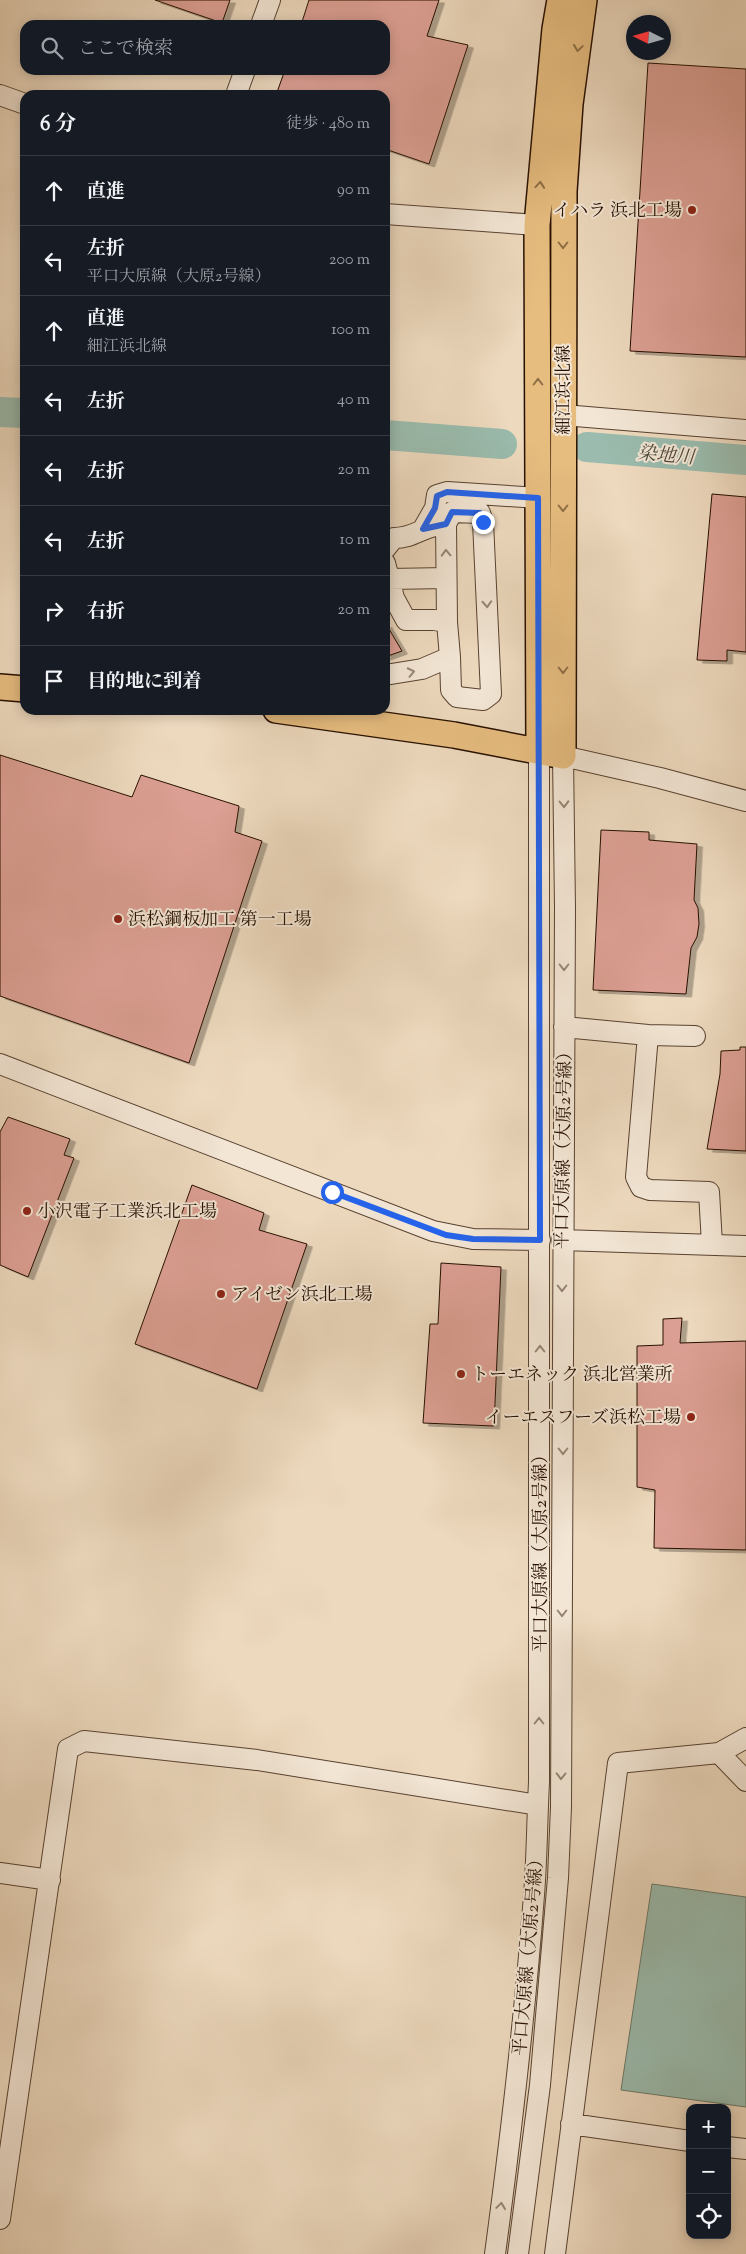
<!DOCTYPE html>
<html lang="ja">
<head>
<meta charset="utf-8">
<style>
  :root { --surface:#171b24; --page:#242831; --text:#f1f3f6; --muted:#9ea1a6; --line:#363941 }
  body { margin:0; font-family:"Sorts Mill Goudy","Noto Serif JP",serif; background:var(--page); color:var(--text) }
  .controls { position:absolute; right:15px; bottom:15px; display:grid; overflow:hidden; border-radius:10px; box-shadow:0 2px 12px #0003 }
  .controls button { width:45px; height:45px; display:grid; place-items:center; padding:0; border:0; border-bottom:1px solid var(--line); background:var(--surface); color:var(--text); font:25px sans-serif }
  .compass { position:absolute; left:626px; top:15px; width:45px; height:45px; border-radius:50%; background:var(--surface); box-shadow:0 2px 12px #0003; rotate:275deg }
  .stop { position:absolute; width:15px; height:15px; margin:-11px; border:4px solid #2563eb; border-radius:50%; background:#fff }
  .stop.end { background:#2563eb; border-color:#fff; box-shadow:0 1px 5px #0008 }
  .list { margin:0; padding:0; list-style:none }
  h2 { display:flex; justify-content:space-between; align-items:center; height:65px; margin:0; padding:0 20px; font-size:21px }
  h2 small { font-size:16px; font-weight:400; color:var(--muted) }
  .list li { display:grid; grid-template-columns:32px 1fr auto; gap:15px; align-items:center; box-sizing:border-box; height:70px; padding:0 20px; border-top:1px solid var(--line) }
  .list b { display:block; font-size:19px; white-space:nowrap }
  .list p { margin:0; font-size:16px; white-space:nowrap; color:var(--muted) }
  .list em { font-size:16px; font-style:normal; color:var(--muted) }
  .icon { flex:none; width:28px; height:28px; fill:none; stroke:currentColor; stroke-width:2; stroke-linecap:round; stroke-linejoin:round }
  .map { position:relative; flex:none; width:746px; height:2254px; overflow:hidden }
  .search { position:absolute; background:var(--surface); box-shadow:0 2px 12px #0003; left:20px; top:20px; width:370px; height:55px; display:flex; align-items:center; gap:12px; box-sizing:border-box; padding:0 18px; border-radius:15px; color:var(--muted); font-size:19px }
  .panel { position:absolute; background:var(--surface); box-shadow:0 2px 12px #0003; left:20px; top:90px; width:370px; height:625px; border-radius:15px }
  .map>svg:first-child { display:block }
  .water { fill:#9abbad; stroke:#6c7768 }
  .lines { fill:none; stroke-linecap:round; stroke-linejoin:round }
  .river { stroke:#9abbad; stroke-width:30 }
  .building { fill:#dc9f93; stroke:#271000; filter:url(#shadow) }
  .minor-casing { stroke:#584230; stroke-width:22 }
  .major-casing { stroke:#271000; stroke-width:28 }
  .minor { stroke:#f3e6d5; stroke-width:20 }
  .major { stroke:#e6bc7f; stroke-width:25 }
  .oneway { stroke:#906f46 }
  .oneway2 { stroke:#978675 }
  .route { stroke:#2563eb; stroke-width:6 }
  .poi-dot { fill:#8f2418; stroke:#f3e6d5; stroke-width:2 }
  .labels { text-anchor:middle; stroke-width:4; stroke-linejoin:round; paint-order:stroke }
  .poi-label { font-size:18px; fill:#271000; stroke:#f3e6d5; text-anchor:start }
  .street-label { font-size:18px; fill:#271000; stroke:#f3e6d5 }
  .water-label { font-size:19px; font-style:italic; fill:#4f4c3d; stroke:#f3e6d5 }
</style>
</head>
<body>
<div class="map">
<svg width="746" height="2254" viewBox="0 0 746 2254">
  <defs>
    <filter id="shadow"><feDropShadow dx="5.5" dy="3" stdDeviation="0" flood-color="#0004"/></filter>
  </defs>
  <rect width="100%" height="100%" fill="#edd9be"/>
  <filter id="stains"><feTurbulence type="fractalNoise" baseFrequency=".004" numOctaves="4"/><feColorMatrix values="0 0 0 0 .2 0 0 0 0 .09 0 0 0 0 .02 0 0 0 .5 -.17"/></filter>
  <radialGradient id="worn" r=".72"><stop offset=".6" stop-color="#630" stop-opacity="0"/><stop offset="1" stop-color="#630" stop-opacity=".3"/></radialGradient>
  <path class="water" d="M 652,1884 L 746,1897 L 746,2107 L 621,2090 Z"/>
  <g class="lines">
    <path class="river" d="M 0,412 L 25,413
      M 385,435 L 502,444
      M 587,447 L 746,460"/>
  </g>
  <path class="building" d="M 155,0 L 230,0 L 222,23 Z
    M 309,0 L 439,0 L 427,36 L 468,45 L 429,164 L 385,149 L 385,95 L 276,95 L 285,70 L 385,70 L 385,25 L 301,25 Z
    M 648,63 L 746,69 L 746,357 L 630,351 Z
    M 712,494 L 746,497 L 746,652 L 727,650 L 727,661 L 697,660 Z
    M 386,624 L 402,651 L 385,657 L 385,625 Z
    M 0,755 L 132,797 L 141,775 L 239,806 L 235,832 L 262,841 L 189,1063 L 0,996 Z
    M 601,830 L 649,832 L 649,840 L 697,844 L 694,900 L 698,908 L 699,924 L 697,937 L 691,948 L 686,994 L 593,990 Z
    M 740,1047 L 746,1047 L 746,1151 L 707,1149 L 720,1074 L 721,1051 L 740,1050 Z
    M 8,1117 L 70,1139 L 64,1155 L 74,1158 L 28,1277 L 0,1265 L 0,1132 Z
    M 192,1185 L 264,1213 L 259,1230 L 307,1244 L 257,1389 L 135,1344 Z
    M 441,1263 L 501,1267 L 494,1426 L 423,1423 L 430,1324 L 438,1324 Z
    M 682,1318 L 680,1343 L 746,1341 L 746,1550 L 654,1548 L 655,1490 L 637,1487 L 637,1346 L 663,1345 L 663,1319 Z"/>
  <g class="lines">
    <g class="minor-casing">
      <path id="minor" d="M 261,25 L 270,0
        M 0,95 L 25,104
        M 236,95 L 245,70
        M 385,214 L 537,225
        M 563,415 L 746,430
        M 423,529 L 435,508 L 437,495 L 447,492 L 539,498
        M 385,549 L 394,538 C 412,538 418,530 435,526
        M 385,563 L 394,598 L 406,620 L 434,620 L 447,622
        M 390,579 L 446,578
        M 385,675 L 422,669 L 450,657 L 447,622 L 446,524 L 452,512 L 480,513 L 483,522 L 491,694 L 483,700 L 457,697 L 451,690 L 450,657
        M 564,1027 L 648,1035 L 695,1036
        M 648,1035 L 636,1177 L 641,1187 L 650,1190 L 709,1192 L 712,1244
        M 0,1064 L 433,1231 L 473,1239 L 540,1240
        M 562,1240 L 746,1246
        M 719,1753 L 746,1738
        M 0,1873 L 50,1880
        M 571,2124 L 690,2141
        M 727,2147 L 746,2149
        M 0,2219 L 68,1749 L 84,1741 L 257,1760 L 538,1805
        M 495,2254 C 511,2135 525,2015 534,1895 C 537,1858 537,1820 539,1782 L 539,751
        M 518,2254 L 540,2085 L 558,1878 L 561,1807 L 565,908 L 563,756 L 660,778 L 746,801
        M 555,2254 L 618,1763 L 719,1753 L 746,1781"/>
    </g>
    <g class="major-casing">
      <path id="major" d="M 0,687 L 25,689
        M 276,710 L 454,735 L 563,756 L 564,191 L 570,104 L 584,0
        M 539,751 L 537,225 L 555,29 L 560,0"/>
    </g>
    <use href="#minor" class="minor"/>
    <use href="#major" class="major"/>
  </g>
  <defs><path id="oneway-chevron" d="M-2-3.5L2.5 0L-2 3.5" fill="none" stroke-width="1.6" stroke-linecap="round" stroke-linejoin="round" transform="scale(1.25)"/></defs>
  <g class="oneway">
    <use href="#oneway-chevron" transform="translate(578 48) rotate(98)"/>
    <use href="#oneway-chevron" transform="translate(540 185) rotate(-85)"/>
    <use href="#oneway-chevron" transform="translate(563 245) rotate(90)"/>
    <use href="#oneway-chevron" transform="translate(538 382) rotate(-90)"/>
    <use href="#oneway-chevron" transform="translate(563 508) rotate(90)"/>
    <use href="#oneway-chevron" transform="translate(563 670) rotate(90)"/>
  </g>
  <g class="oneway2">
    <use href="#oneway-chevron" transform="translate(446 553) rotate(-92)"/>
    <use href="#oneway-chevron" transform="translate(487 604) rotate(87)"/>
    <use href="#oneway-chevron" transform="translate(411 672) rotate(-12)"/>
    <use href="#oneway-chevron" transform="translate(564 804) rotate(89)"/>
    <use href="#oneway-chevron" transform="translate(564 967) rotate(90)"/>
    <use href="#oneway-chevron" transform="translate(562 1288) rotate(90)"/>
    <use href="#oneway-chevron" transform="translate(540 1349) rotate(-90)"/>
    <use href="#oneway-chevron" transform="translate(563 1451) rotate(90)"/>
    <use href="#oneway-chevron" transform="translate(562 1613) rotate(90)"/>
    <use href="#oneway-chevron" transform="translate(539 1721) rotate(-90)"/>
    <use href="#oneway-chevron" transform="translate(561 1776) rotate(91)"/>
    <use href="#oneway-chevron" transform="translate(501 2206) rotate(-82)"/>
  </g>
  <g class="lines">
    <path class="route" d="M 332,1192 L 446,1235 L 473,1239 L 540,1240 L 538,498 L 447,492 L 437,496 L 435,508 L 423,529 L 446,524 L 452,512 L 480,513 L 483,522"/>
  </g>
  <g class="poi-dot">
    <circle cx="692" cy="210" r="5"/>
    <circle cx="118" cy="919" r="5"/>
    <circle cx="27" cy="1211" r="5"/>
    <circle cx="221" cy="1294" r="5"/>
    <circle cx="461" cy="1374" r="5"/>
    <circle cx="691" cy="1417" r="5"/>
  </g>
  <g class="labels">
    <g class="poi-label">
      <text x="682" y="216" text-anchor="end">イハラ 浜北工場</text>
      <text x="128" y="925">浜松鋼板加工 第一工場</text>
      <text x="37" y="1217">小沢電子工業浜北工場</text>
      <text x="231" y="1300">アイゼン浜北工場</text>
      <text x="471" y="1380">トーエネック 浜北営業所</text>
      <text x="681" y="1423" text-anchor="end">イーエスフーズ浜松工場</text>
    </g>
    <g class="street-label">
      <text transform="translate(563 390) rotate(-90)" y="6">細江浜北線</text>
      <text transform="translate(563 1146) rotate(-89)" y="6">平口大原線（大原2号線）</text>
      <text transform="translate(540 1549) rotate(-90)" y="6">平口大原線（大原2号線）</text>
      <text transform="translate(528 1953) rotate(-85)" y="6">平口大原線（大原2号線）</text>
    </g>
    <g class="water-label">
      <text transform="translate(666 454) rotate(5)" y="7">染地川</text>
    </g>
  </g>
  <rect width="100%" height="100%" filter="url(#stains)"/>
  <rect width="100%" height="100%" fill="url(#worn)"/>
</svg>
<div class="controls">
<button>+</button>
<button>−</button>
<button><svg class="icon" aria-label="locate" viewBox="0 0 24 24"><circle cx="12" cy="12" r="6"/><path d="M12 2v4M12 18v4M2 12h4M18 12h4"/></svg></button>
</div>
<svg class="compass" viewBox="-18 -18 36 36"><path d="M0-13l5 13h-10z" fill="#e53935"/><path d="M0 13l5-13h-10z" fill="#9ea1a6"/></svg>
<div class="stop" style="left:332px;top:1192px"></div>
<div class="stop end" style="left:483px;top:522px"></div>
<div class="search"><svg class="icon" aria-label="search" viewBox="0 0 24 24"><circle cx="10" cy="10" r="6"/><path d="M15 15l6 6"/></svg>ここで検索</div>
<section class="panel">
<h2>6 分<small>徒歩 · 480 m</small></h2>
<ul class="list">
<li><svg class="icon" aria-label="ahead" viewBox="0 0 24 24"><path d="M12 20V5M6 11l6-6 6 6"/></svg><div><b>直進</b></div><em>90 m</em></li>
<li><svg class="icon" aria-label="left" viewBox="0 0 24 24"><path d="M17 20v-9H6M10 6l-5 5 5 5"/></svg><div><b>左折</b><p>平口大原線（大原2号線）</p></div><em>200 m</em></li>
<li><svg class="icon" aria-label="ahead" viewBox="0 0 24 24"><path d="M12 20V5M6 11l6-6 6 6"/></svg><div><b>直進</b><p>細江浜北線</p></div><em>100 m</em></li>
<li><svg class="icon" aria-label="left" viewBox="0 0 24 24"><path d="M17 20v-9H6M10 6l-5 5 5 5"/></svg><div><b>左折</b></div><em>40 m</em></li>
<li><svg class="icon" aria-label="left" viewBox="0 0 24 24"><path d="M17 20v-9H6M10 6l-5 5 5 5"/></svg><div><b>左折</b></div><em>20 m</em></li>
<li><svg class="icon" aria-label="left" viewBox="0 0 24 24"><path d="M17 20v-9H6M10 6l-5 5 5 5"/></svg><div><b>左折</b></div><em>10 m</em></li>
<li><svg class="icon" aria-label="right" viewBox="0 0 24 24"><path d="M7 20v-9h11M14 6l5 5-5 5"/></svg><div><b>右折</b></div><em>20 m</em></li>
<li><svg class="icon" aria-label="arrive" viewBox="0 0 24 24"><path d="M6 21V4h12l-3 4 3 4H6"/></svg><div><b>目的地に到着</b></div></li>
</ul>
</section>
</div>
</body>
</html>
